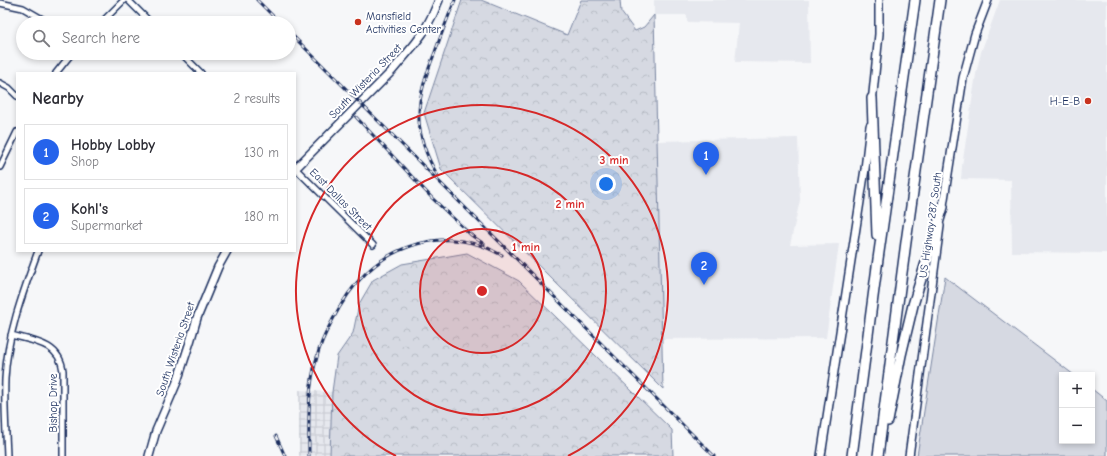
<!DOCTYPE html>
<html lang="en">
<head>
<meta charset="utf-8">
<style>
  :root { --surface:#fff; --page:#f7f7f7; --text:#2b2b33; --muted:#7c7c81; --line:#e1e1e2; --accent:#2563eb }
  body { margin:0; font-family:"Comic Neue",sans-serif; background:var(--page); color:var(--text) }
  .controls { position:absolute; right:12px; bottom:12px; display:grid; overflow:hidden; border-radius:0px; box-shadow:0 2px 6px #0003 }
  .controls button { width:36px; height:36px; display:grid; place-items:center; padding:0; border:0; border-bottom:1px solid var(--line); background:var(--surface); color:var(--text); font:20px sans-serif }
  .you { position:absolute; left:606px; top:184px; width:14px; height:14px; margin:-10px; border:3px solid #fff; border-radius:50%; background:#1a73e8; box-shadow:0 0 0 6px #1a73e833 }
  .badge { display:grid; place-items:center; width:26px; height:26px; border-radius:50%; background:var(--accent); color:#fff; font-size:13px; font-weight:700 }
  .pin { position:absolute; translate:-50% -33px; filter:drop-shadow(0 1px 2px #0008) }
  .pin::after { content:''; position:absolute; top:21px; width:14px; height:12px; background:inherit; clip-path:polygon(0 0,100% 0,50% 100%) }
  .list { margin:0; padding:0; list-style:none }
  h2 { display:flex; justify-content:space-between; align-items:center; height:52px; margin:0; padding:0 16px; font-size:17px }
  h2 small { font-size:13px; font-weight:400; color:var(--muted) }
  .list li { display:grid; grid-template-columns:26px 1fr auto; gap:12px; align-items:center; box-sizing:border-box; height:56px; margin:0 8px 8px; padding:0 8px; border:1px solid var(--line); border-radius:0px }
  .list b { display:block; font-size:15px; white-space:nowrap }
  .list p { margin:0; font-size:13px; white-space:nowrap; color:var(--muted) }
  .list em { font-size:13px; font-style:normal; color:var(--muted) }
  .icon { flex:none; width:22px; height:22px; fill:none; stroke:currentColor; stroke-width:2; stroke-linecap:round; stroke-linejoin:round }
  .map { position:relative; flex:none; width:1107px; height:456px; overflow:hidden }
  .search { position:absolute; background:var(--surface); box-shadow:0 2px 6px #0003; left:16px; top:16px; width:280px; height:44px; display:flex; align-items:center; gap:10px; box-sizing:border-box; padding:0 14px; border-radius:22px; color:var(--muted); font-size:15px }
  .panel { position:absolute; background:var(--surface); box-shadow:0 2px 6px #0003; left:16px; top:72px; width:280px; height:180px; border-radius:0px }
  .map>svg:first-child { display:block }
  .built { fill:#e6e8ee }
  .industrial { fill:url(#industrial-grid) }
  .green { fill:#d6d9e2; stroke:#7884a0 }
  .forest { fill:url(#forest-crowns); stroke:#7884a0 }
  .lines { fill:none; stroke-linecap:round; stroke-linejoin:round }
  .street-casing { stroke:#1b2f5e; stroke-width:8 }
  .secondary-casing { stroke:#1b2f5e; stroke-width:10 }
  .highway-casing { stroke:#1b2f5e; stroke-width:12 }
  .street { stroke:#fff; stroke-width:5 }
  .secondary { stroke:#fff; stroke-width:7 }
  .highway { stroke:#fff; stroke-width:9 }
  .rail-casing { stroke:#1b2f5e; stroke-width:3 }
  .rail { stroke:#fff; stroke-width:1.5; stroke-dasharray:4.5; stroke-linecap:butt }
  .ring { fill:none; stroke:#d62828; stroke-width:2 }
  .poi-dot { fill:#c8321e; stroke:#fff; stroke-width:1.5 }
  .labels { text-anchor:middle; stroke-width:4; stroke-linejoin:round; paint-order:stroke }
  .poi-label { font-size:11px; fill:#1b2f5e; stroke:#fff; text-anchor:start }
  .street-label { font-size:11px; fill:#1b2f5e; stroke:#fff }
  .centre { fill:#d62828; stroke:#fff; stroke-width:2 }
  .ring-label { font-size:12px; text-anchor:middle; font-weight:bold; fill:#d62828; stroke:#fff; stroke-width:4; stroke-linejoin:round; paint-order:stroke }
</style>
</head>
<body>
<div class="map">
<svg width="1107" height="456" viewBox="0 0 1107 456">
  <defs>
    <pattern id="industrial-grid" width="8" height="8" patternUnits="userSpaceOnUse"><rect width="8" height="8" fill="#e6e8ee"/><path d="M0 4h8M4 0v8" fill="none" stroke="#c5c7ce"/></pattern>
    <pattern id="forest-crowns" width="20" height="18" patternUnits="userSpaceOnUse"><rect width="20" height="18" fill="#d6d9e2"/><path d="M2 6a3 3 0 1 1 6 0M12 15a3 3 0 1 1 6 0" fill="none" stroke="#b7bbc4"/></pattern>
  </defs>
  <rect width="100%" height="100%" fill="#f6f7f9"/>
  <filter id="ink" filterUnits="userSpaceOnUse"><feTurbulence type="fractalNoise" baseFrequency=".025" numOctaves="2"/><feDisplacementMap in="SourceGraphic" scale="8" xChannelSelector="R" yChannelSelector="G"/><feConvolveMatrix kernelMatrix="1 2 1 2 8 2 1 2 1" color-interpolation-filters="sRGB"/></filter>
  <g filter="url(#ink)">
    <path class="built" d="M 654,0 L 809,0 L 810,63 L 735,62 L 739,23 L 687,22 L 687,15 L 654,15 Z
      M 1000,0 L 1107,0 L 1107,253 L 1012,252 L 1011,180 L 961,179 L 962,166 L 976,74 L 981,52 Z
      M 798,138 L 800,200 L 790,245 L 839,244 L 826,338 L 662,339 L 657,141 Z"/>
    <path class="industrial" d="M 299,390 L 332,392 L 330,456 L 299,456 Z"/>
    <path class="green" d="M 945,277 L 1074,375 L 1062,375 L 1062,441 L 1092,441 L 1092,389 L 1107,401 L 1107,456 L 917,456 Z"/>
    <path class="forest" d="M 462,0 L 481,0 L 567,35 L 581,0 L 620,0 L 621,12 L 635,31 L 644,27 L 654,15 L 663,389 L 441,169 L 424,113 Z
      M 467,253 L 519,281 L 672,430 L 673,456 L 330,456 L 332,392 L 337,356 L 353,333 L 359,304 L 373,280 L 402,264 Z"/>
    <g class="lines">
      <g class="street-casing">
        <path id="street" d="M 128,0 L 151,23
          M 0,3 L 23,8 L 49,23
          M 101,23 L 124,0
          M 181,53 L 201,73
          M 56,73 L 72,53
          M 0,83 L 9,88 L 17,96
          M 0,167 L 17,132
          M 295,168 L 373,245
          M 11,335 C 33,341 60,343 63,371 L 63,456
          M 7,456 C 6,430 4,405 5,379 C 7,335 23,292 38,251"/>
      </g>
      <g class="secondary-casing">
        <path id="secondary" d="M 872,103 L 879,34 L 879,0
          M 295,169 L 392,71 L 414,45 L 423,33 L 433,14 L 439,0
          M 942,212 L 963,78 L 975,34 L 988,0
          M 149,456 L 156,431 L 177,382 L 190,342 L 197,318 L 218,267 L 227,251
          M 821,456 L 865,169 L 870,126
          M 909,456 L 940,226"/>
      </g>
      <g class="highway-casing">
        <path id="highway" d="M 872,98 L 877,235
          M 888,421 L 901,355 L 913,305 L 943,207
          M 852,456 L 878,259 L 915,0
          M 878,456 L 906,242 L 940,0"/>
      </g>
      <use href="#street" class="street"/>
      <use href="#secondary" class="secondary"/>
      <use href="#highway" class="highway"/>
      <g class="rail-casing">
        <path id="rail" d="M 257,0 L 280,23
          M 289,32 L 714,456
          M 356,117 L 432,198 L 471,235 L 484,244
          M 438,176 C 410,129 416,100 435,52 C 441,35 448,17 455,0
          M 276,436 L 285,456
          M 309,456 C 309,423 307,389 317,357 C 320,344 326,332 332,321 C 351,284 375,256 417,244 C 429,241 441,239 453,240 C 464,241 475,243 485,247 C 491,249 496,253 502,255"/>
      </g>
      <use href="#rail" class="rail"/>
    </g>
  </g>
  <circle cx="482" cy="291" r="62" fill="#d62828" fill-opacity=".12"/>
  <g class="ring">
    <circle cx="482" cy="291" r="62"/>
    <circle cx="482" cy="291" r="124"/>
    <path d="M396 456A186 186 0 1 1 568 456"/>
  </g>
  <g class="poi-dot">
    <circle cx="358" cy="22" r="4"/>
    <circle cx="1088" cy="101" r="4"/>
  </g>
  <g class="labels">
    <g class="poi-label">
      <text x="366" y="20">Mansfield<tspan x="366" dy="13">Activities Center</tspan></text>
      <text x="1080" y="105" text-anchor="end">H-E-B</text>
    </g>
    <g class="street-label">
      <text transform="translate(365 81) rotate(-46)" y="4">South Wisteria Street</text>
      <text transform="translate(341 199) rotate(45)" y="4">East Dallas Street</text>
      <text transform="translate(930 225) rotate(-82)" y="4">US Highway 287 South</text>
      <text transform="translate(175 349) rotate(-71)" y="4">South Wisteria Street</text>
      <text transform="translate(53 403) rotate(-90)" y="4">Bishop Drive</text>
    </g>
  </g>
  <circle cx="482" cy="291" r="6" class="centre"/>
  <g class="ring-label">
    <text x="614" y="164">3 min</text>
    <text x="570" y="208">2 min</text>
    <text x="526" y="251">1 min</text>
  </g>
</svg>
<div class="controls">
<button>+</button>
<button>−</button>
</div>
<div class="you"></div>
<div class="pin badge" style="left:706px;top:175px">1</div>
<div class="pin badge" style="left:704px;top:285px">2</div>
<div class="search"><svg class="icon" aria-label="search" viewBox="0 0 24 24"><circle cx="10" cy="10" r="6"/><path d="M15 15l6 6"/></svg>Search here</div>
<section class="panel">
<h2>Nearby<small>2 results</small></h2>
<ul class="list">
<li><span class="badge">1</span><div><b>Hobby Lobby</b><p>Shop</p></div><em>130 m</em></li>
<li><span class="badge">2</span><div><b>Kohl's</b><p>Supermarket</p></div><em>180 m</em></li>
</ul>
</section>
</div>
</body>
</html>
